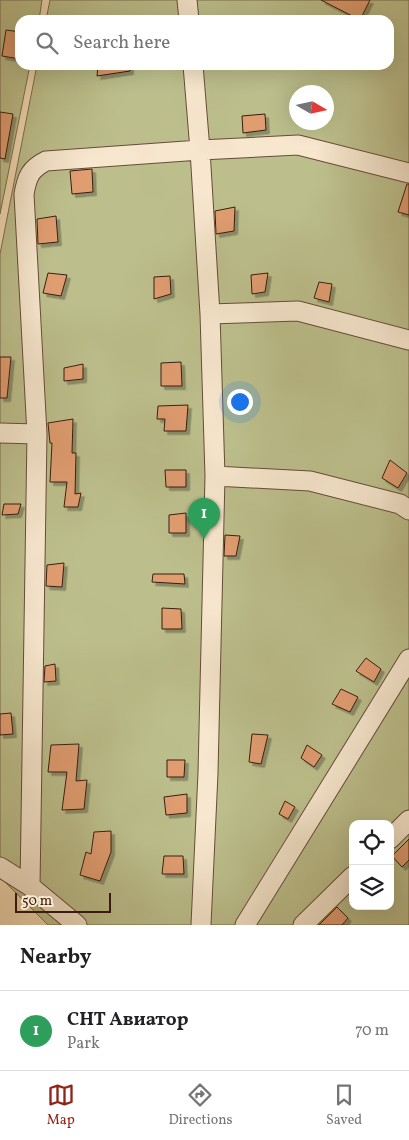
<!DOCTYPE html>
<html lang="en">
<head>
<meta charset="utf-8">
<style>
  :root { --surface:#fff; --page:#f6f6f6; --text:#202124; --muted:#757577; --line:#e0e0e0; --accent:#8f2418 }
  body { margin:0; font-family:Vollkorn,serif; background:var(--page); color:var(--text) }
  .controls { position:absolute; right:15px; bottom:15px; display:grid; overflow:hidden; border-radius:10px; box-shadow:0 5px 20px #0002 }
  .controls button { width:45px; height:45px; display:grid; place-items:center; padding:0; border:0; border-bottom:1px solid var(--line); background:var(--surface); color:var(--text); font:25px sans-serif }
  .compass { position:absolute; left:289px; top:85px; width:45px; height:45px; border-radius:50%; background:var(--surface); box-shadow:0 5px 20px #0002; rotate:99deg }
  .scale { position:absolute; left:15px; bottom:12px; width:96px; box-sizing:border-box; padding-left:5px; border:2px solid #381d10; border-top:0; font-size:14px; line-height:18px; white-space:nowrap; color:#381d10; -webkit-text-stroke:4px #f7e7ce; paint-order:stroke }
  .you { position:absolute; left:239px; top:401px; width:18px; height:18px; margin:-12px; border:4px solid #fff; border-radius:50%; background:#1a73e8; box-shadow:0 0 0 8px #1a73e833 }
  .badge { display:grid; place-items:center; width:32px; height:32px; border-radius:50%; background:var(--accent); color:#fff; font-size:16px; font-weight:700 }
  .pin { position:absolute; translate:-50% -41px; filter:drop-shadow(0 1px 2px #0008) }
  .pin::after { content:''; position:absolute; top:26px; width:18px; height:15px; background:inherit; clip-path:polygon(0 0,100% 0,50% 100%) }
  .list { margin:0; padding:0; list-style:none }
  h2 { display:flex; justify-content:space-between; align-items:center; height:65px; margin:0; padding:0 20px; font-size:21px }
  h2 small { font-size:16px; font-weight:400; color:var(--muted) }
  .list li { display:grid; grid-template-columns:32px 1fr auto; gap:15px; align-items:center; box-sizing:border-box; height:80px; padding:0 20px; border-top:1px solid var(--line) }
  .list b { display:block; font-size:19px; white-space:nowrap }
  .list p { margin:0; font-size:16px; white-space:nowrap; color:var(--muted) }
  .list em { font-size:16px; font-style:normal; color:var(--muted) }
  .icon { flex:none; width:28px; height:28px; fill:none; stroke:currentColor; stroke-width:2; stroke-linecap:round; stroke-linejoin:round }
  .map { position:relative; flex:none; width:409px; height:925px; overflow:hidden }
  .search { position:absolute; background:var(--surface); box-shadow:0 5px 20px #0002; left:15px; right:15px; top:15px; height:55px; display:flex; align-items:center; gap:12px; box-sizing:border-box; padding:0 18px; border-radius:15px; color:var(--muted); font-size:19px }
  .sheet { height:145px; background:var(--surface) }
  nav { display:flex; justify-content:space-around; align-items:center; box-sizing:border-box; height:70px; border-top:1px solid var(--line); background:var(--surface); font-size:14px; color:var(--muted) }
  nav a { display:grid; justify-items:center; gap:2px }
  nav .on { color:var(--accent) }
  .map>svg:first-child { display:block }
  .green { fill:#bcbf8c; stroke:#7a6e4e; fill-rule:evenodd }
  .building { fill:#e09d70; stroke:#381d10; filter:url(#shadow) }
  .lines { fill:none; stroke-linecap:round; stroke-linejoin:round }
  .minor-casing { stroke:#674c39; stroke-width:21 }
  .minor { stroke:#f7e7ce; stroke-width:19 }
</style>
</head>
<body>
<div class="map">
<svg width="409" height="925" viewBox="0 0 409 925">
  <defs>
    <filter id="shadow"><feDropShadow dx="3.5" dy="3.5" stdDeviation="0" flood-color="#0004"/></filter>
  </defs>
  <rect width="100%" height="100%" fill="#f3dab4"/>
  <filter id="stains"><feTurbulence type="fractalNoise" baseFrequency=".004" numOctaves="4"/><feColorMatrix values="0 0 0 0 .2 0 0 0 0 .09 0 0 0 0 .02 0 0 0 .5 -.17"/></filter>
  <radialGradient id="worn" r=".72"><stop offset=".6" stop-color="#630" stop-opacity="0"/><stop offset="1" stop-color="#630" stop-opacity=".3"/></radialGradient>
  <path class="green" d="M 0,0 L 42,0 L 39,20 L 20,20 L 20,65 L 30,65 L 0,214 Z
    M 50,0 L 409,0 L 409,925 L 48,925 L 0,877 L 0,254 L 37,65 L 389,65 L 389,20 L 46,20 ZM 296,92 L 326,92 L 326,122 L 296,122 ZM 353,824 L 390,824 L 390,906 L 353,906 Z"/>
  <path class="building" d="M 321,0 L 370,0 L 360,20 Z
    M 6,30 L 20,32 L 20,59 L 2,56 Z
    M 98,65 L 130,65 L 130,71 L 97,76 Z
    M 0,112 L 13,114 L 5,159 L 0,158 Z
    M 265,114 L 266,130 L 243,133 L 242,116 Z
    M 92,169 L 93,192 L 72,194 L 70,171 Z
    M 407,184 L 409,184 L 409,215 L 398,212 Z
    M 235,207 L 234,231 L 216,234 L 215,211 Z
    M 56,216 L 58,242 L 38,244 L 37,219 Z
    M 48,273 L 67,275 L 61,296 L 43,293 Z
    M 268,273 L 265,292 L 252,294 L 251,275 Z
    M 170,276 L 171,294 L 154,299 L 154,277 Z
    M 319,282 L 332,284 L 329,302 L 314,298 Z
    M 0,357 L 11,357 L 7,398 L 0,398 Z
    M 181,362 L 182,386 L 161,386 L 161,363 Z
    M 83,364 L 83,379 L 64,381 L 64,368 Z
    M 188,405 L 186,431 L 164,431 L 165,419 L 157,419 L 158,406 Z
    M 73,419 L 72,453 L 76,453 L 75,494 L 81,493 L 78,507 L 64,507 L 67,482 L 50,482 L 52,443 L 50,443 L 48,423 Z
    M 390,460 L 407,473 L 398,488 L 382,478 Z
    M 165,470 L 186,470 L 186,487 L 166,487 Z
    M 4,504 L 21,504 L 18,514 L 2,515 Z
    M 186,513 L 186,533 L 169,533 L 169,515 Z
    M 225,535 L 240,536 L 236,556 L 224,556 Z
    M 64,563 L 62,587 L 46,586 L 47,565 Z
    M 153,574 L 184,574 L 185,584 L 152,582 Z
    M 162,608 L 181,609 L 182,629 L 162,629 Z
    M 366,658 L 381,669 L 374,682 L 356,671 Z
    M 55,664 L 56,681 L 44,682 L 45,666 Z
    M 341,689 L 358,697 L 350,712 L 332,704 Z
    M 11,713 L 13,734 L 0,735 L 0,714 Z
    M 252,734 L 268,735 L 261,764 L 249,762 Z
    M 79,744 L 76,781 L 87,780 L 84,809 L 62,810 L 67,772 L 48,772 L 51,745 Z
    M 307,745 L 322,755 L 314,767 L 301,758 Z
    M 167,760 L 185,760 L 184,777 L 167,777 Z
    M 187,794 L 187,813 L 166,815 L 164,797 Z
    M 285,801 L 295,807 L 288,819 L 279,814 Z
    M 111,831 L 111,852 L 100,881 L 80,875 L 86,852 L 91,854 L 94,832 Z
    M 409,839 L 409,860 L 402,867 L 392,856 Z
    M 164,856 L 183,856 L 184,874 L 162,874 Z
    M 337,907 L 348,918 L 342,925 L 319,925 Z"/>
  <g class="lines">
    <g class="minor-casing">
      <path id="minor" d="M 187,0 L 189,20
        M 193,65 L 200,150 L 210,314 L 215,476 L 208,773 L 201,925
        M 210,314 L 298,311 L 409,340
        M 0,433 L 37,434
        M 215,476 L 310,481 L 400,504 L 409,510
        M 390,839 L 409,820
        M 0,867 L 30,886 L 77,925
        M 30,886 L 37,434 L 24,194 C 27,177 30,169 46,161 L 200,150 L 298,145 L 409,173
        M 245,925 L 409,659
        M 303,925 L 353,876"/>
    </g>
    <use href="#minor" class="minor"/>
  </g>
  <rect width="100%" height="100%" filter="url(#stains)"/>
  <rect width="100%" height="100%" fill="url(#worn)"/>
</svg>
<div class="controls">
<button><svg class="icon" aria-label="locate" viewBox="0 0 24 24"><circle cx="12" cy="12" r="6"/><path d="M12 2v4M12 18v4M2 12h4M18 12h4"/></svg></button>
<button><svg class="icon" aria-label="layers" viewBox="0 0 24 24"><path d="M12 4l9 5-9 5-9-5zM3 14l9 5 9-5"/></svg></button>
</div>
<svg class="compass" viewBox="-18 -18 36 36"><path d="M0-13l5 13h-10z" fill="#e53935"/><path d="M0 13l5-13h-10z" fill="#757577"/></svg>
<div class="scale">50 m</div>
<div class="you"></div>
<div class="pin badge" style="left:204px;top:539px;background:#2e9e5b">1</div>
<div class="search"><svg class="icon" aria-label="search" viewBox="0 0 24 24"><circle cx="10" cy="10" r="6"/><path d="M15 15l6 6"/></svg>Search here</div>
</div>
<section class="sheet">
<h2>Nearby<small></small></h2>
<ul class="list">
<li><span class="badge" style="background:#2e9e5b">1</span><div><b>СНТ Авиатор</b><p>Park</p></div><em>70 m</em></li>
</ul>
</section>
<nav>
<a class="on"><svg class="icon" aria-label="map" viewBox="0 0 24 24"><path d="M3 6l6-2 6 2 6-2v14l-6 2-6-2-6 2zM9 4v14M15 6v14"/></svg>Map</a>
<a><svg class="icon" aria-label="directions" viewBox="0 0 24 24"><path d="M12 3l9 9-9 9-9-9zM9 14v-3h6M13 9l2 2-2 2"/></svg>Directions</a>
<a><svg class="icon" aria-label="saved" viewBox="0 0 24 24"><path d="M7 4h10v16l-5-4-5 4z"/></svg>Saved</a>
</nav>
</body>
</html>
